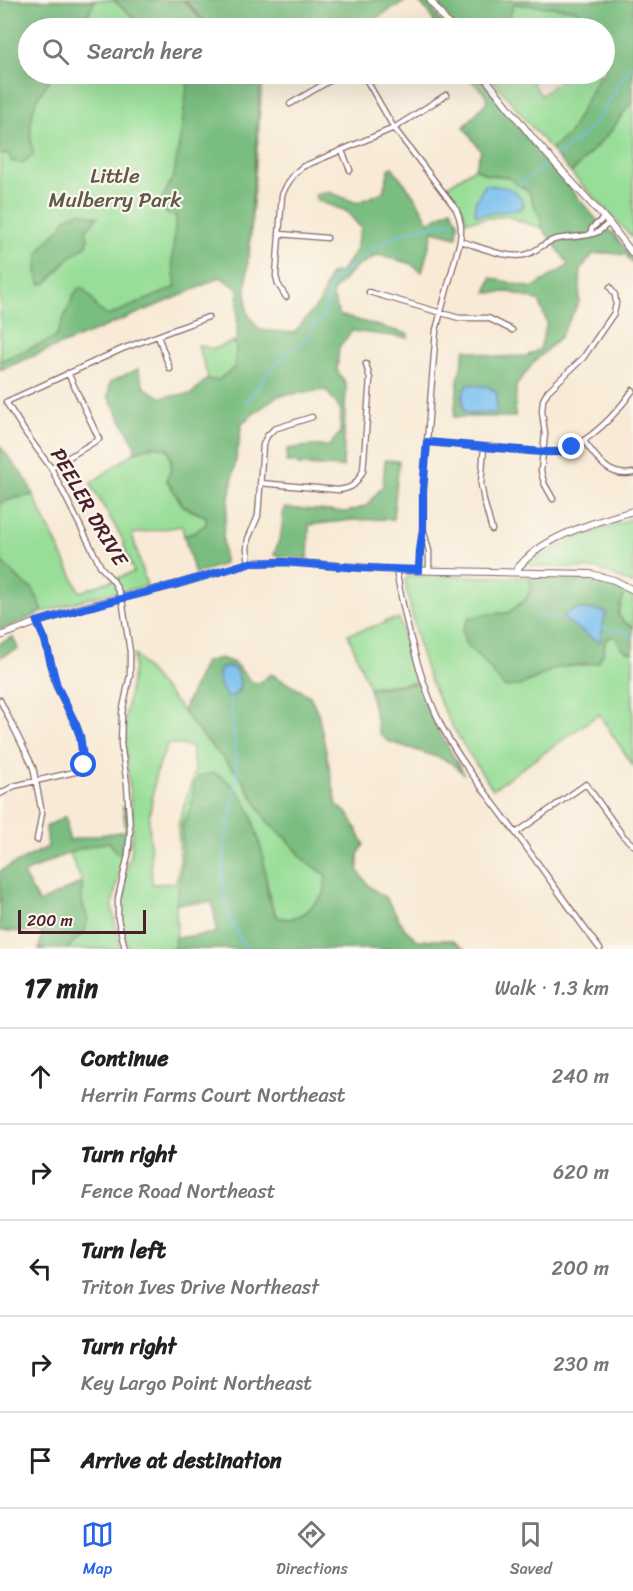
<!DOCTYPE html>
<html lang="en">
<head>
<meta charset="utf-8">
<style>
  :root { --surface:#fff; --page:#f6f6f6; --text:#222; --muted:#767676; --line:#e0e0e0; --accent:#2563eb }
  body { margin:0; font-family:Sriracha,sans-serif; background:var(--page); color:var(--text) }
  .scale { position:absolute; left:18px; bottom:15px; width:128px; box-sizing:border-box; padding-left:6px; border:3px solid #4a1f2b; border-top:0; font-size:16px; line-height:21px; white-space:nowrap; color:#4a1f2b; -webkit-text-stroke:4px #fbf7ec; paint-order:stroke }
  .stop { position:absolute; width:18px; height:18px; margin:-14px; border:4px solid #2563eb; border-radius:50%; background:#fff }
  .stop.end { background:#2563eb; border-color:#fff; box-shadow:0 2px 6px #0008 }
  .list { margin:0; padding:0; list-style:none }
  h2 { display:flex; justify-content:space-between; align-items:center; height:78px; margin:0; padding:0 24px; font-size:26px }
  h2 small { font-size:20px; font-weight:400; color:var(--muted) }
  .list li { display:grid; grid-template-columns:39px 1fr auto; gap:18px; align-items:center; box-sizing:border-box; height:96px; padding:0 24px; border-top:2px solid var(--line) }
  .list b { display:block; font-size:22px; white-space:nowrap }
  .list p { margin:0; font-size:20px; white-space:nowrap; color:var(--muted) }
  .list em { font-size:20px; font-style:normal; color:var(--muted) }
  .icon { flex:none; width:33px; height:33px; fill:none; stroke:currentColor; stroke-width:2; stroke-linecap:round; stroke-linejoin:round }
  .map { position:relative; flex:none; width:633px; height:949px; overflow:hidden }
  .search { position:absolute; background:var(--surface); box-shadow:0 6px 24px #0002; left:18px; right:18px; top:18px; height:66px; display:flex; align-items:center; gap:15px; box-sizing:border-box; padding:0 21px; border-radius:33px; color:var(--muted); font-size:22px }
  .sheet { height:558px; background:var(--surface) }
  nav { display:flex; justify-content:space-around; align-items:center; box-sizing:border-box; height:84px; border-top:2px solid var(--line); background:var(--surface); font-size:16px; color:var(--muted) }
  nav a { display:grid; justify-items:center; gap:3px }
  nav .on { color:var(--accent) }
  .map>svg:first-child { display:block }
  .green { fill:#98de98; stroke:#717e62; stroke-width:1.5; fill-rule:evenodd }
  .forest { fill:#7abd80; stroke:#626e56; stroke-width:1.5; fill-rule:evenodd }
  .water { fill:#79bff0; stroke:#626f8e; stroke-width:1.5 }
  .lines { fill:none; stroke-linecap:round; stroke-linejoin:round }
  .stream { stroke:#79bff0; stroke-width:1.5 }
  .street-casing { stroke:#876667; stroke-width:7 }
  .secondary-casing { stroke:#876667; stroke-width:8 }
  .street { stroke:#fff; stroke-width:4.5 }
  .secondary { stroke:#fff; stroke-width:6 }
  .route { stroke:#2563eb; stroke-width:8 }
  .labels { text-anchor:middle; stroke-width:4.5; stroke-linejoin:round; paint-order:stroke }
  .park-label { font-size:21px; fill:#61584c; stroke:#fbf7ec }
  .street-label { font-size:21px; fill:#4a1f2b; stroke:#fbf7ec }
</style>
</head>
<body>
<div class="map">
<svg width="633" height="949" viewBox="0 0 633 949">
  <rect width="100%" height="100%" fill="#fbf7ec"/>
  <filter id="ink" filterUnits="userSpaceOnUse"><feTurbulence type="fractalNoise" baseFrequency=".0167" numOctaves="2"/><feDisplacementMap in="SourceGraphic" scale="12" xChannelSelector="R" yChannelSelector="G"/><feConvolveMatrix kernelMatrix="1 2 1 2 8 2 1 2 1" color-interpolation-filters="sRGB"/></filter>
  <filter id="wash" filterUnits="userSpaceOnUse"><feTurbulence type="fractalNoise" baseFrequency=".008" numOctaves="4" result="noise"/><feDisplacementMap in="SourceGraphic" scale="24" xChannelSelector="R" yChannelSelector="G"/><feGaussianBlur stdDeviation="1.35" result="paint"/><feColorMatrix in="noise" values="0 0 0 0 0 0 0 0 0 0 0 0 0 0 0 0 0 1.4 0 .05"/><feComposite in="paint" operator="in"/></filter>
  <g filter="url(#wash)">
    <rect width="100%" height="100%" fill="#f8ead6"/>
    <path class="green" d="M 0,0 L 185,0 L 211,28 L 28,28 L 28,74 L 252,74 L 262,84 L 249,257 L 0,361 Z
      M 514,4 L 574,9 L 595,28 L 505,28 Z
      M 490,74 L 527,74 L 541,96 L 568,74 L 600,74 L 568,136 L 550,149 L 489,75 Z
      M 633,99 L 633,238 L 571,173 L 611,131 Z
      M 475,168 L 487,175 L 507,177 L 529,192 L 535,207 L 540,216 L 543,229 L 507,216 L 466,221 L 462,208 L 446,187 Z
      M 233,342 L 236,346 L 236,367 L 218,380 L 209,380 L 198,345 L 213,349 Z
      M 154,446 L 168,449 C 173,465 170,497 185,507 C 192,512 200,514 207,517 L 206,525 L 193,533 L 184,536 L 182,526 L 132,534 L 147,586 L 93,597 L 43,612 L 36,595 L 32,588 L 23,583 L 4,564 L 0,555 L 0,503 L 16,498 L 33,495 L 80,592 L 134,572 L 128,558 L 122,538 L 92,487 L 91,483 L 135,452 Z
      M 633,518 L 633,584 L 598,569 L 531,566 L 530,563 L 535,559 L 577,538 Z
      M 409,576 L 529,577 L 531,587 L 526,599 L 508,613 L 486,614 L 465,643 L 483,660 L 496,677 L 519,686 L 559,667 L 587,665 L 604,652 L 605,640 L 613,636 L 618,640 L 621,648 L 628,652 L 633,652 L 633,766 L 599,714 L 493,789 C 463,747 436,704 421,654 C 415,632 411,609 406,586 L 405,580 Z
      M 627,590 L 633,595 L 633,627 L 623,621 L 618,614 L 621,603 Z
      M 399,619 L 417,682 L 369,687 L 348,634 L 385,623 L 385,621 Z
      M 134,654 L 188,717 L 200,733 L 241,778 L 268,822 L 287,839 L 306,862 L 327,875 L 324,894 L 305,913 L 290,919 L 279,918 C 268,905 270,890 265,875 C 253,841 237,809 223,777 L 213,773 L 199,776 L 195,782 L 191,808 L 182,826 L 183,859 L 176,909 L 177,928 L 174,949 L 129,949 L 120,919 L 122,889 L 132,849 L 133,821 L 125,745 L 125,717 L 134,668 ZM 168,743 L 191,747 L 195,771 L 178,826 L 180,858 L 176,883 L 152,884 L 149,819 L 156,773 Z
      M 109,842 L 117,853 L 123,854 L 112,907 L 120,949 L 67,949 L 88,919 L 82,902 L 82,882 L 69,852 L 87,846 Z"/>
    <path class="forest" d="M 0,0 L 95,0 L 82,28 L 28,28 L 28,74 L 54,74 C 48,82 40,93 36,102 C 30,118 29,140 34,155 L 22,163 L 12,162 L 8,153 L 0,155 Z
      M 113,0 L 183,0 L 209,28 L 146,28 Z
      M 185,0 L 408,0 L 358,28 L 211,28 Z
      M 416,0 L 426,0 L 446,28 L 437,28 L 428,11 Z
      M 436,0 L 633,0 L 633,99 L 611,131 L 571,173 L 550,149 L 568,136 L 600,74 L 604,74 L 605,64 L 607,59 L 604,28 L 595,28 L 574,9 L 514,4 L 505,28 L 456,28 Z
      M 189,74 L 250,74 L 260,85 L 246,290 L 247,312 L 259,330 L 294,333 L 320,302 L 330,274 L 341,272 L 355,252 L 361,228 L 346,211 L 318,201 L 315,195 L 329,192 L 357,203 L 383,192 L 389,169 L 392,167 L 415,197 L 429,222 L 451,209 L 458,222 L 457,237 L 433,231 L 422,272 L 409,263 L 378,255 L 355,267 L 332,293 L 339,315 L 408,334 L 408,338 L 352,331 L 339,347 L 337,370 L 346,385 L 343,467 L 298,465 L 298,463 L 286,462 L 287,449 L 310,446 L 329,446 L 340,433 L 341,410 L 326,390 L 277,396 L 242,423 L 223,534 L 224,564 L 195,574 L 184,536 L 193,533 L 205,525 L 207,517 L 183,506 L 166,479 C 174,468 172,461 168,449 L 154,446 L 135,452 L 134,443 L 108,396 L 110,382 L 138,369 L 144,387 L 160,397 L 191,394 L 208,378 L 209,380 L 218,380 L 235,367 L 236,346 L 233,342 L 237,340 L 238,289 L 220,277 L 187,293 L 0,370 L 0,361 L 55,338 L 75,293 L 79,288 L 83,288 L 92,299 L 97,308 L 108,316 L 176,287 L 172,261 L 176,216 L 167,214 L 159,205 L 174,175 L 181,133 Z
      M 252,74 L 281,74 L 262,84 Z
      M 465,74 L 478,74 L 513,121 L 570,188 L 605,230 L 612,232 L 633,259 L 633,264 L 626,255 L 607,253 L 593,254 L 581,269 L 579,302 L 560,337 L 534,362 L 516,386 L 515,417 L 454,417 L 458,381 L 465,349 L 496,357 L 527,356 L 540,349 L 547,323 L 539,301 L 510,292 L 486,293 L 491,278 L 532,288 L 569,265 L 543,229 L 540,216 L 535,207 L 529,192 L 507,177 L 487,175 L 475,168 L 481,151 L 464,127 L 487,101 L 485,94 ZM 497,392 L 496,413 L 464,412 L 462,395 Z
      M 80,212 L 98,217 L 86,230 L 88,238 L 87,245 L 69,258 L 47,283 L 40,284 L 37,273 L 38,254 L 44,245 L 62,226 L 66,218 Z
      M 0,446 L 28,482 L 33,495 L 16,498 L 0,503 Z
      M 385,460 L 399,461 L 393,519 L 352,520 L 309,525 L 308,559 L 274,555 L 281,534 L 284,508 L 347,512 L 366,506 L 383,486 Z
      M 4,564 L 23,583 L 32,588 L 36,595 L 43,612 L 0,630 L 0,565 Z
      M 561,574 C 586,576 604,580 627,590 L 621,603 L 618,614 L 623,621 L 633,627 L 633,652 L 629,652 L 621,648 L 618,640 L 613,636 L 605,640 L 604,652 L 598,663 L 559,667 L 519,686 L 504,687 L 483,660 L 465,643 L 462,630 L 469,618 L 486,614 L 508,613 L 526,599 L 531,587 L 529,577 ZM 583,609 L 605,612 L 600,640 L 564,619 L 573,610 Z
      M 13,637 L 18,649 L 0,657 L 0,643 Z
      M 221,658 L 234,663 L 252,682 L 259,683 L 271,674 L 310,696 L 318,713 L 337,805 L 349,815 L 364,844 L 358,855 L 358,871 L 369,886 L 386,898 L 405,929 L 417,940 L 451,940 L 465,949 L 174,949 L 175,938 L 216,933 L 216,924 L 212,902 L 176,904 L 183,859 L 182,826 L 191,808 L 195,782 L 199,776 L 213,773 L 223,777 L 240,793 L 251,813 L 263,855 L 268,896 L 274,912 L 279,918 L 290,919 L 305,913 L 324,894 L 326,875 L 306,862 L 287,839 L 268,822 L 241,778 L 200,733 L 183,711 L 205,662 ZM 231,667 C 239,671 238,681 240,690 L 230,698 L 222,688 L 218,674 L 222,668 Z
      M 421,683 L 432,720 L 464,774 L 451,763 L 440,758 L 388,741 L 379,733 L 369,688 Z
      M 123,807 L 128,807 L 129,845 L 123,854 L 117,853 L 109,842 C 75,848 54,859 23,874 L 39,903 L 82,882 L 82,902 L 88,919 L 85,931 L 67,949 L 39,949 L 42,932 L 0,931 L 0,871 L 48,847 L 46,827 L 66,816 L 69,840 L 126,831 Z"/>
    <path class="water" d="M 485,185 C 502,186 518,187 524,205 L 521,209 L 479,215 L 475,214 L 475,203 Z
      M 469,384 L 489,387 L 497,392 L 496,407 L 497,413 L 469,414 L 464,411 C 463,400 460,392 469,384 Z
      M 583,609 L 606,612 L 600,641 L 595,640 L 564,619 L 563,616 C 569,610 575,610 583,609 Z
      M 226,667 L 234,668 C 242,680 243,691 229,698 C 221,691 217,680 219,670 Z"/>
    <g class="lines">
      <path class="stream" d="M 554,155 C 561,154 565,151 570,146 C 584,136 596,122 605,108 C 614,93 621,77 633,64
        M 511,190 L 549,163
        M 246,403 L 266,375 L 286,355 L 303,341 L 325,313 L 331,282 C 352,266 372,247 396,236 C 414,227 436,226 455,222
        M 536,617 L 551,617 L 564,619
        M 602,628 L 620,630 L 633,636
        M 230,698 C 232,723 237,750 236,776 C 233,821 214,867 228,913 C 232,926 240,938 247,949"/>
    </g>
  </g>
  <g filter="url(#ink)">
    <g class="lines">
      <g class="street-casing">
        <path id="street" d="M 363,74 L 394,128 L 456,209 C 461,220 462,228 460,241 L 436,330 L 423,491 L 423,529 L 420,551 L 419,570
          M 290,104 L 341,74
          M 342,151 L 350,170
          M 590,233 L 592,228 L 604,218
          M 280,234 L 327,238
          M 460,241 C 478,246 511,261 528,254 C 538,250 546,241 557,239 C 570,236 585,238 598,232 C 601,230 605,226 609,223
          M 369,292 L 459,318 L 488,318 L 512,330
          M 286,297 L 278,284 L 276,276 L 282,195 C 287,183 292,175 302,167 L 394,128 L 446,95
          M 158,336 L 170,369
          M 584,441 C 597,458 608,478 633,473
          M 427,442 L 542,452 C 548,452 556,453 561,451 C 590,443 617,413 633,390
          M 484,447 L 481,484 L 484,501 L 492,530
          M 51,468 L 99,439 L 68,373
          M 260,483 L 338,490 C 354,488 356,484 363,471 L 370,379 L 366,364
          M 553,499 L 544,483 L 541,471 L 545,434 L 542,411 L 543,400 L 548,391 L 583,358 L 614,313 L 616,304 L 615,295 L 610,287
          M 424,532 L 429,551 L 429,570
          M 249,563 L 247,549 L 248,539 L 258,516 L 263,445 L 267,436 L 274,429 L 312,417
          M 396,570 C 405,620 419,681 442,727 C 460,761 486,793 509,824 C 540,865 569,908 600,949
          M 0,700 L 33,767 L 42,813 L 37,840
          M 0,794 L 14,786 L 79,771 L 83,768 L 84,765 L 80,736 L 76,725 L 56,686 L 45,640 L 37,622
          M 516,833 L 586,784 L 623,836 L 633,845
          M 125,949 L 118,919 L 118,899 L 128,855 L 130,831 L 127,784 L 121,744 L 122,713 L 130,675 L 130,652 L 122,599 L 114,582 L 101,567 L 51,468 L 27,435 L 6,402 L 122,349 L 208,317"/>
      </g>
      <g class="secondary-casing">
        <path id="secondary" d="M 430,0 L 451,28
          M 482,74 L 535,141 L 609,223 L 633,254
          M 516,571 C 539,537 595,522 633,511
          M 0,636 L 37,622 L 85,607 L 178,584 L 249,563 L 284,562 L 396,570 L 591,574 L 614,580 L 633,590"/>
      </g>
      <use href="#street" class="street"/>
      <use href="#secondary" class="secondary"/>
    </g>
  </g>
  <g class="lines" filter="url(#ink)">
    <path class="route" d="M 84,765 L 80,736 L 76,725 L 57,686 L 45,640 L 37,622 L 85,608 L 178,584 L 249,563 L 284,562 L 361,568 L 419,570 L 420,551 L 423,529 L 423,491 L 427,442 L 542,452 L 560,452 L 572,447"/>
  </g>
  <g class="labels">
    <g class="park-label">
      <text x="115" y="183">Little<tspan x="115" dy="24">Mulberry Park</tspan></text>
    </g>
    <g class="street-label">
      <text transform="translate(89 507) rotate(60)" y="7">PEELER DRIVE</text>
    </g>
  </g>
</svg>
<div class="scale">200 m</div>
<div class="stop" style="left:84px;top:765px"></div>
<div class="stop end" style="left:572px;top:447px"></div>
<div class="search"><svg class="icon" aria-label="search" viewBox="0 0 24 24"><circle cx="10" cy="10" r="6"/><path d="M15 15l6 6"/></svg>Search here</div>
</div>
<section class="sheet">
<h2>17 min<small>Walk · 1.3 km</small></h2>
<ul class="list">
<li><svg class="icon" aria-label="ahead" viewBox="0 0 24 24"><path d="M12 20V5M6 11l6-6 6 6"/></svg><div><b>Continue</b><p>Herrin Farms Court Northeast</p></div><em>240 m</em></li>
<li><svg class="icon" aria-label="right" viewBox="0 0 24 24"><path d="M7 20v-9h11M14 6l5 5-5 5"/></svg><div><b>Turn right</b><p>Fence Road Northeast</p></div><em>620 m</em></li>
<li><svg class="icon" aria-label="left" viewBox="0 0 24 24"><path d="M17 20v-9H6M10 6l-5 5 5 5"/></svg><div><b>Turn left</b><p>Triton Ives Drive Northeast</p></div><em>200 m</em></li>
<li><svg class="icon" aria-label="right" viewBox="0 0 24 24"><path d="M7 20v-9h11M14 6l5 5-5 5"/></svg><div><b>Turn right</b><p>Key Largo Point Northeast</p></div><em>230 m</em></li>
<li><svg class="icon" aria-label="arrive" viewBox="0 0 24 24"><path d="M6 21V4h12l-3 4 3 4H6"/></svg><div><b>Arrive at destination</b></div></li>
</ul>
</section>
<nav>
<a class="on"><svg class="icon" aria-label="map" viewBox="0 0 24 24"><path d="M3 6l6-2 6 2 6-2v14l-6 2-6-2-6 2zM9 4v14M15 6v14"/></svg>Map</a>
<a><svg class="icon" aria-label="directions" viewBox="0 0 24 24"><path d="M12 3l9 9-9 9-9-9zM9 14v-3h6M13 9l2 2-2 2"/></svg>Directions</a>
<a><svg class="icon" aria-label="saved" viewBox="0 0 24 24"><path d="M7 4h10v16l-5-4-5 4z"/></svg>Saved</a>
</nav>
</body>
</html>
